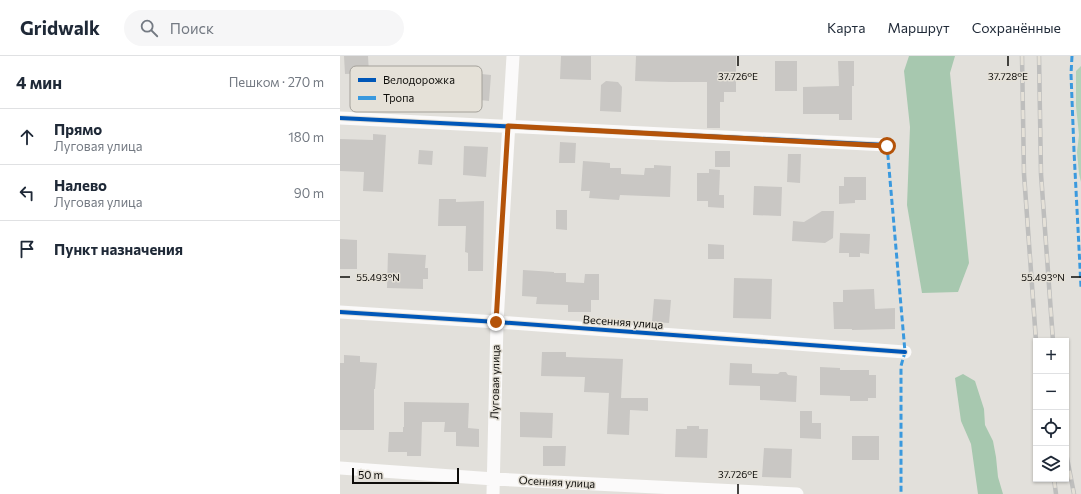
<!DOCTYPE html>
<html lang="ru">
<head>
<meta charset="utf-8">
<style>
  :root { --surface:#fff; --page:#f6f6f7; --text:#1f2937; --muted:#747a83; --line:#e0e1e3 }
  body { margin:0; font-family:Commissioner,sans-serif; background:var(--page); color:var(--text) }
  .controls { position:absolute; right:12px; bottom:12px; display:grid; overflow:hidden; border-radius:0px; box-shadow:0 1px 3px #0004 }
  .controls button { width:36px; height:36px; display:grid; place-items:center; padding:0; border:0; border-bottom:1px solid var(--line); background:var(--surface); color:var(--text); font:20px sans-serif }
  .scale { position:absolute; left:12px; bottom:10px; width:107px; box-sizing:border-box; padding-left:4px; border:2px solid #0e0d0a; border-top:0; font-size:11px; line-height:14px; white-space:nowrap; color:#0e0d0a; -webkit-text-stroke:3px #e5e1d8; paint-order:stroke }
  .stop { position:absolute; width:12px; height:12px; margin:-9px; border:3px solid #b45309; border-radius:50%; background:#fff }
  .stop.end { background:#b45309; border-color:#fff; box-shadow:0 1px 4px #0008 }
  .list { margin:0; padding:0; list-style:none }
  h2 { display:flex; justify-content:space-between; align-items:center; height:52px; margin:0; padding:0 16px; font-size:17px }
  h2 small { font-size:13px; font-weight:400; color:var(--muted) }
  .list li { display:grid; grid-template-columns:26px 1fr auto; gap:12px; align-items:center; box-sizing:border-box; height:56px; padding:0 16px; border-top:1px solid var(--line) }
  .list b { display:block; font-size:15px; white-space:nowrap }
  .list p { margin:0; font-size:13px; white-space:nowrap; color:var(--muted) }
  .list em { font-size:13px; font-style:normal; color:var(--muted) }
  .icon { flex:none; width:22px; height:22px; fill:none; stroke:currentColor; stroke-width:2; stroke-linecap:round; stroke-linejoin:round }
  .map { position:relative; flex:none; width:741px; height:438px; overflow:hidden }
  header { display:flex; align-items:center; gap:24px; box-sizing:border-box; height:56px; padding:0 20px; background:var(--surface); border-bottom:1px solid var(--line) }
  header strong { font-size:19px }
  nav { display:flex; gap:22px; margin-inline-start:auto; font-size:14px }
  .search { width:280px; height:36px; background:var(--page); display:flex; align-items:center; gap:10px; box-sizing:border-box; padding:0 14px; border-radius:22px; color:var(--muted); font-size:15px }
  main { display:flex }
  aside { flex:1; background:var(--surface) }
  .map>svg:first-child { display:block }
  .green { fill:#b2d3b9 }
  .forest { fill:#a7c8af }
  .building { fill:#c9c7c4 }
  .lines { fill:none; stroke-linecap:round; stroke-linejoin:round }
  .minor { stroke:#fbfafa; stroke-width:13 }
  .rail-casing { stroke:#bebebd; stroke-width:4.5 }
  .rail { stroke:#e5e1d8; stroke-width:3; stroke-dasharray:9; stroke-linecap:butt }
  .quiet { stroke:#3a99de; stroke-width:3; stroke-dasharray:6 3; stroke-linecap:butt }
  .cycleway-casing { stroke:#e5e1d8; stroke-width:6 }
  .cycleway { stroke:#0057b8; stroke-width:4 }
  .route { stroke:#b45309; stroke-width:5 }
  .ticks { fill:none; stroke:#0e0d0a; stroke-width:1.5 }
  .labels { text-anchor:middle; stroke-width:3; stroke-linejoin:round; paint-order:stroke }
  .street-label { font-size:11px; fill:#0e0d0a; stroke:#e5e1d8 }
  .key { fill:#e5e1d8; stroke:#a4a19a; stroke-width:1 }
  .key-label { font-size:11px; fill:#0e0d0a }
  .ticks-label { font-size:10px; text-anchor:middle; fill:#0e0d0a; stroke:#e5e1d8; stroke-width:3; stroke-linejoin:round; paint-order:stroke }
</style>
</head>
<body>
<header>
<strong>Gridwalk</strong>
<div class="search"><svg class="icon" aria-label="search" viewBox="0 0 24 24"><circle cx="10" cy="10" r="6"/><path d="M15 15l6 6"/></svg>Поиск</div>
<nav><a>Карта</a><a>Маршрут</a><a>Сохранённые</a></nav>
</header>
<main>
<aside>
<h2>4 мин<small>Пешком · 270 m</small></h2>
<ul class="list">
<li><svg class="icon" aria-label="ahead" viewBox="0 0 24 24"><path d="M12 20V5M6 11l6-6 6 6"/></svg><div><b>Прямо</b><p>Луговая улица</p></div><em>180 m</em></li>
<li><svg class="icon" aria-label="left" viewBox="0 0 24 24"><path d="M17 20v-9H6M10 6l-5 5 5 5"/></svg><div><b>Налево</b><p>Луговая улица</p></div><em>90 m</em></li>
<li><svg class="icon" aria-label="arrive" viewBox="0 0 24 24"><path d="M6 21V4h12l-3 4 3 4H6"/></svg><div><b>Пункт назначения</b></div></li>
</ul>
</aside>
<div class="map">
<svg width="741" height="438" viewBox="0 0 741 438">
  <rect width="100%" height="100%" fill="#e2e0db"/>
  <path class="green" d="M 741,10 L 741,126 L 739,118 L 737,96 L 739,79 L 736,50 L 736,15 Z"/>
  <path class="forest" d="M 569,0 L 615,0 L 610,17 L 629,207 L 618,236 L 582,237 L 567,149 L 570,71 L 564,15 Z
    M 623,318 L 635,325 L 644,353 L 645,369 L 653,385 L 656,401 L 658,421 L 663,438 L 638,438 L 631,388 L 621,365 L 615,322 Z"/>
  <path class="building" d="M 4,0 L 28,0 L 29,17 L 5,18 Z
    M 221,0 L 251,0 L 251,24 L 220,23 Z
    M 296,0 L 396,0 L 396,36 L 384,36 L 384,46 L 380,46 L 380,72 L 367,72 L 367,26 L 331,26 L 295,25 Z
    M 435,5 L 457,5 L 457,35 L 435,35 Z
    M 498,5 L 514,5 L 514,30 L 512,30 L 512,64 L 499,64 L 499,58 L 463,58 L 463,31 L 499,30 Z
    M 94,13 L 151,19 L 149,45 L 122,42 L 122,36 L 93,33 Z
    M 266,25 L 278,26 L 282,31 L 281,56 L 260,55 L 261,29 Z
    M 33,78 L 46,79 L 43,136 L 23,135 L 24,116 L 0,115 L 0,83 L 33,84 Z
    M 220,86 L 236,87 L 235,107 L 219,107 Z
    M 124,90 L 148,91 L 146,121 L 123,119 Z
    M 79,94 L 93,95 L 92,109 L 78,108 Z
    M 375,95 L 390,95 L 390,111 L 375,111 Z
    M 448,98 L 461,98 L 460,127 L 447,126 Z
    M 243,105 L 270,107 L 270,112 L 281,112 L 281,118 L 304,119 L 305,112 L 314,112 L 314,109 L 331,110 L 330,141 L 280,139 L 279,144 L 249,142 L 250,135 L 241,135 Z
    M 369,113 L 380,114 L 379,139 L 384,139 L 384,152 L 368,151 L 368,145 L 357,145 L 357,117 L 369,117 Z
    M 504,121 L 526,121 L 526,144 L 515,144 L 515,147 L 499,148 L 499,130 L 504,130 Z
    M 414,130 L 442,131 L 441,160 L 413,159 Z
    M 99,143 L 116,143 L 116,146 L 144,145 L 143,215 L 128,215 L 128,197 L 125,196 L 126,170 L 98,170 Z
    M 216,154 L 227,154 L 227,174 L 216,173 Z
    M 482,155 L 494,155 L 493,182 L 485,187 L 452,185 L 453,165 L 464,166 Z
    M 500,177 L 530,178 L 529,198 L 520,197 L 520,201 L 509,201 L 509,197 L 499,197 Z
    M 0,183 L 17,184 L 17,213 L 0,213 Z
    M 368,188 L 384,189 L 384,203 L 368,203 Z
    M 48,197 L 86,199 L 85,212 L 88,212 L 88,223 L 83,223 L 83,233 L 47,232 Z
    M 183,214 L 214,216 L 214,217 L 226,217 L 226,226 L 244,227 L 245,218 L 259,218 L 259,244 L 251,244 L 251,256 L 228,256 L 228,249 L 196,248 L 197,241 L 182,240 Z
    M 394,222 L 432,223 L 431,263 L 393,262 Z
    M 534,233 L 535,253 L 555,252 L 555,273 L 512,274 L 512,273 L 494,273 L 493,246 L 503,246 L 503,234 Z
    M 314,243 L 331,244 L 329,267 L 312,266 Z
    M 202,296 L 226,296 L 226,301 L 283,303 L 281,342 L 308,342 L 308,355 L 290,354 L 289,379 L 267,378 L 269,337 L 244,336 L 245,321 L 201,320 Z
    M 4,299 L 20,300 L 20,306 L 37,307 L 35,333 L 34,333 L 34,374 L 0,374 L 0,307 L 4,307 Z
    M 390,307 L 412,308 L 412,317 L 438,318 L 440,316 L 446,316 L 448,319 L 457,320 L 456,346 L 420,344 L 420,330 L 389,329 Z
    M 480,311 L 500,312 L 500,314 L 529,314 L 529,319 L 536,319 L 536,342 L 528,342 L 528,345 L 510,345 L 510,340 L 480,339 Z
    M 64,346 L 129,347 L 128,372 L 139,373 L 139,391 L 116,390 L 116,376 L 104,376 L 105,366 L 82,366 L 81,400 L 67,400 L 67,396 L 48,396 L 49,376 L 63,376 L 63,371 L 64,371 Z
    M 460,355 L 472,355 L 472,367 L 481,367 L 481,383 L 460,382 Z
    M 180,356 L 213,357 L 212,382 L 180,381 Z
    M 347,370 L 359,370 L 359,373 L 368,373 L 367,402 L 335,401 L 336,373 L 347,373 Z
    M 512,380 L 539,380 L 539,404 L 512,404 Z
    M 203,390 L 226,390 L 225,410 L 203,410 Z
    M 424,392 L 452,393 L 451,422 L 422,421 Z"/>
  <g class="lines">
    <path class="minor" d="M 0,62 L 547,89
      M 0,256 L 157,266 L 565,296
      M 0,412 L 154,423 L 457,438
      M 153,438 L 157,266 L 173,0"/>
    <g class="rail-casing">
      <path id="rail" d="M 682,0 L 684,118 L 696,285
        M 699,0 L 701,118 L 713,285
        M 726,397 L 734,438
        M 714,423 L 716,438"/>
    </g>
    <use href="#rail" class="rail"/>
    <path class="quiet" d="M 732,0 L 731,18 L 734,95 L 741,231
      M 547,89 L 565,296 L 561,310 L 561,438"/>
    <g class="cycleway-casing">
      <path id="cycleway" d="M 0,62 L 547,89
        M 0,256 L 157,266 L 565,296"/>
    </g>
    <use href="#cycleway" class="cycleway"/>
  </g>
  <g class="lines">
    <path class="route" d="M 156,266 L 168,70 L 547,90"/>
  </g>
  <path class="ticks" d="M 398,0 L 398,10M 668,0 L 668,10M 0,221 L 10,221M 731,221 L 741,221M 398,428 L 398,438"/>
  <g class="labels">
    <g class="street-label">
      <text transform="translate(283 266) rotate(4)" y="4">Весенняя улица</text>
      <text transform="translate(155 326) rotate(-89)" y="4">Луговая улица</text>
      <text transform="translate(217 426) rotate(3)" y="4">Осенняя улица</text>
    </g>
  </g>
  <rect x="10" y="10" width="132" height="46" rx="6" class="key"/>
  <rect x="18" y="22" width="18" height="4" fill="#0057b8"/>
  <rect x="18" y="40" width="18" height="4" fill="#3a99de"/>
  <g class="key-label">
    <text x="43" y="28">Велодорожка</text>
    <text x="43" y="46">Тропа</text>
  </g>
  <g class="ticks-label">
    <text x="398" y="24">37.726°E</text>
    <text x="668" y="24">37.728°E</text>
    <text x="38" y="225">55.493°N</text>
    <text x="703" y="225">55.493°N</text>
    <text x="398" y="422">37.726°E</text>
  </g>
</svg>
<div class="controls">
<button>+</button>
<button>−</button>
<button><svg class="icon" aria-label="locate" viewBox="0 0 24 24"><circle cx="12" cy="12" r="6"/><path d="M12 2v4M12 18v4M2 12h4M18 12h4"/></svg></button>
<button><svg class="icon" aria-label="layers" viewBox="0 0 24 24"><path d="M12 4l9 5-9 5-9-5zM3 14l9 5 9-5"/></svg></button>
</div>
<div class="scale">50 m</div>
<div class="stop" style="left:547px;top:90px"></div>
<div class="stop end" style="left:156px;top:266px"></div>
</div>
</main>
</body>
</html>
